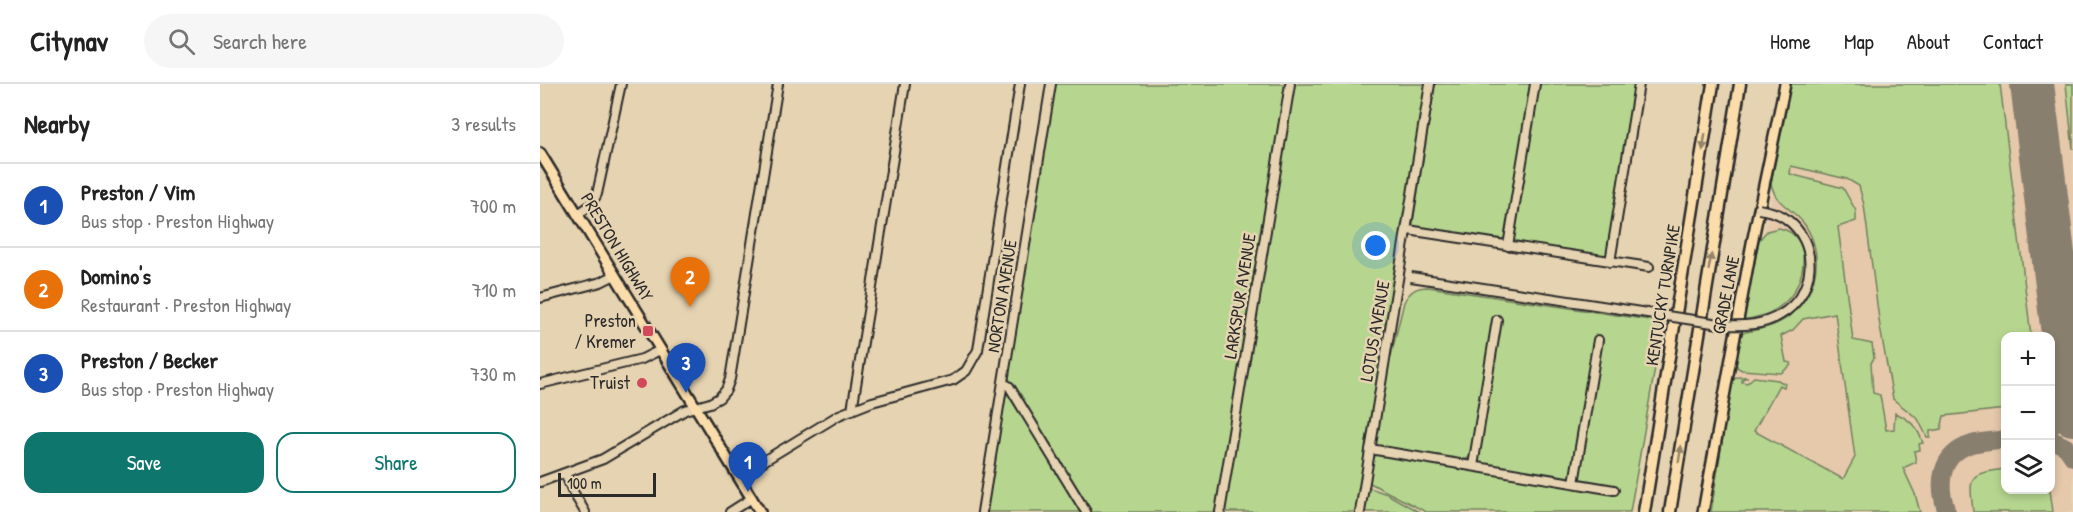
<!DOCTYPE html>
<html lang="en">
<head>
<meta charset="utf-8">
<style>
  :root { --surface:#fff; --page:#f6f6f6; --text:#222; --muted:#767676; --line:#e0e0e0; --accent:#0f766e }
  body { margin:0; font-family:"Patrick Hand",sans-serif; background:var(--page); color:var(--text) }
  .controls { position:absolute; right:18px; bottom:18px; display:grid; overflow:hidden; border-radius:12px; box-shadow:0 3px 9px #0003 }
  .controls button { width:54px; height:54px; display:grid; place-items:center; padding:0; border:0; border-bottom:2px solid var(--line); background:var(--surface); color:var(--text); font:30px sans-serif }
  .scale { position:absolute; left:18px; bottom:15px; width:98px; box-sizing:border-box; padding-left:6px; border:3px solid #2b2b2b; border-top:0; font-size:16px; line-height:21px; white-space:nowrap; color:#2b2b2b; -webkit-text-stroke:4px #e6d3b1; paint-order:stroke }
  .you { position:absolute; left:836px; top:162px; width:21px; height:21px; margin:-15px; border:4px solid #fff; border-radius:50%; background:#1a73e8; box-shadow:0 0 0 9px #1a73e833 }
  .badge { display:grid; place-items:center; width:39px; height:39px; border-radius:50%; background:var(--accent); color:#fff; font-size:20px; font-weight:700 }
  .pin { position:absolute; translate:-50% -50px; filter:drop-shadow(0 2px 3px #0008) }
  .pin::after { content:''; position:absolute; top:32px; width:21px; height:18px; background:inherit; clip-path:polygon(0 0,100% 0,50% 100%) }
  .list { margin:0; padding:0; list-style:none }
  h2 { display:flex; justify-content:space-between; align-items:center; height:78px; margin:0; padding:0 24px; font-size:26px }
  h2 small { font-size:20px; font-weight:400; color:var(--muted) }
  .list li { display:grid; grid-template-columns:39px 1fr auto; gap:18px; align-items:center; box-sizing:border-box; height:84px; padding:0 24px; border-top:2px solid var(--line) }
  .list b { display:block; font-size:22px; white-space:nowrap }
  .list p { margin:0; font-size:20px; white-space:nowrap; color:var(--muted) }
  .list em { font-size:20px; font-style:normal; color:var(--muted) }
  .actions { display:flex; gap:12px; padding:18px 24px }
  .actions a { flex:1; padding:14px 0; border:2px solid var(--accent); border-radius:18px; text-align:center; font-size:21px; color:var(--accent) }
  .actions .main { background:var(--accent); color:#fff }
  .icon { flex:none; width:33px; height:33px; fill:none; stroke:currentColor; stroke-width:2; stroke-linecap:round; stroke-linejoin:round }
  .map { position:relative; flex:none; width:1533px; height:428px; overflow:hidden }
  header { display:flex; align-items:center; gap:36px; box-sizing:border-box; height:84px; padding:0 30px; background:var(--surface); border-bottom:2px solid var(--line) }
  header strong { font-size:28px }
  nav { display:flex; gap:33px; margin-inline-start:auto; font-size:21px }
  .search { width:420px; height:54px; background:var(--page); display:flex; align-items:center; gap:15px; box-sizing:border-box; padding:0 21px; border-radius:33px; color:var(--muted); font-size:22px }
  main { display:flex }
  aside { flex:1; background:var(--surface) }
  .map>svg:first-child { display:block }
  .built { fill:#e6c8ab; fill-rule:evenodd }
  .green { fill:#b6d68f; stroke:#70805d; stroke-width:1.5 }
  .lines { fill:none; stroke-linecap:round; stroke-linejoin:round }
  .taxiway { stroke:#887f6e; stroke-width:18 }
  .runway { stroke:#887f6e; stroke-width:44 }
  .minor-casing { stroke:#2b2b2b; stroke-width:12 }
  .major-casing { stroke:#2b2b2b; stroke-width:14 }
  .highway-casing { stroke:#2b2b2b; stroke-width:15 }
  .minor { stroke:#e6d3b1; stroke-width:8 }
  .major { stroke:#fbddab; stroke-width:9 }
  .highway { stroke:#fbddab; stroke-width:10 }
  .minor-bridge-casing { stroke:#2b2b2b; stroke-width:12; stroke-linecap:butt }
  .minor-bridge { stroke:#e6d3b1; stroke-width:8 }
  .oneway { fill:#93846b }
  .poi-dot { fill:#d1495b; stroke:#e6d3b1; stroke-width:2 }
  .labels { text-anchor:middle; stroke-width:5; stroke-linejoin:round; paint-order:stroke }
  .street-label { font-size:18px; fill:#2b2b2b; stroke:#e6d3b1 }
  .poi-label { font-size:18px; fill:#2b2b2b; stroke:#e6d3b1; text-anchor:end }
</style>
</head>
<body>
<header>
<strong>Citynav</strong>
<div class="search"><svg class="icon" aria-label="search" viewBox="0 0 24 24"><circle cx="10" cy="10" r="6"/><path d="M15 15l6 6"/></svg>Search here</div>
<nav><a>Home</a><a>Map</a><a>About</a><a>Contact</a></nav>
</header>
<main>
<aside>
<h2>Nearby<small>3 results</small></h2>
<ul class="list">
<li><span class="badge" style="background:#1a4fb4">1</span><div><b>Preston / Vim</b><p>Bus stop · Preston Highway</p></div><em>700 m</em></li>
<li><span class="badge" style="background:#e8710a">2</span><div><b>Domino's</b><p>Restaurant · Preston Highway</p></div><em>710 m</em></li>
<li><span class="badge" style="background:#1a4fb4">3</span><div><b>Preston / Becker</b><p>Bus stop · Preston Highway</p></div><em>730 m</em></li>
</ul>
<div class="actions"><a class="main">Save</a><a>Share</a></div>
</aside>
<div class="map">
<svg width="1533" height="428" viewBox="0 0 1533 428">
  <rect width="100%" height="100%" fill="#e6d3b1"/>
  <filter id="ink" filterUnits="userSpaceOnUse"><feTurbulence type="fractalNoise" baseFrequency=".0167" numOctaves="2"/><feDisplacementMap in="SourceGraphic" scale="12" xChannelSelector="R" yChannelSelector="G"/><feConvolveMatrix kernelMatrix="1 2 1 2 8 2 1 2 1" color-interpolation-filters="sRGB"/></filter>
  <g filter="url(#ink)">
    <path class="built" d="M 1256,0 L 1533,0 L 1533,428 L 1174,428 L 1205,242 ZM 1466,252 L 1510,252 L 1510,406 L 1466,406 Z"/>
    <path class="green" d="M 514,0 L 747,0 L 677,428 L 549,428 L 469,295 L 468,287 Z
      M 753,0 L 887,0 L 817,428 L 683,428 Z
      M 895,0 L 993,0 L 966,159 L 872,144 Z
      M 998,0 L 1098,0 L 1068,172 L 1065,174 L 972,158 Z
      M 1251,0 L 1460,0 L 1491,252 L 1466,252 L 1465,325 L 1404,332 L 1401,345 L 1390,347 L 1390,353 L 1387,353 L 1378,335 L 1353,315 L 1340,243 L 1324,121 L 1319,102 L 1307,95 L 1251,82 L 1250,90 L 1303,104 L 1316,127 L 1316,137 L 1298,143 L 1313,256 L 1332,260 L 1334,274 L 1331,279 L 1333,309 L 1340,311 L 1346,346 L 1354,345 L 1355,329 C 1370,335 1378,344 1383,359 L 1379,360 L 1380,366 L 1374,367 L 1376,378 L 1363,384 L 1375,410 L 1380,428 L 1171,428 L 1192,296 L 1199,293 L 1208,293 L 1202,295 L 1202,298 L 1207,299 L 1214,293 L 1238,296 L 1245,300 L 1244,303 L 1239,301 L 1214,347 L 1303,395 L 1315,373 L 1295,229 L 1263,235 L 1253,246 L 1241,252 L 1246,278 L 1251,279 L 1250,282 L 1241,289 L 1202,286 L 1198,284 L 1196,280 L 1202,249 C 1214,246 1226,245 1238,239 C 1274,222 1288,175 1265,141 C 1253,124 1235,121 1231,99 Z
      M 1526,0 L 1533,0 L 1533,65 Z
      M 1239,144 C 1276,151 1265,203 1243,220 C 1232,230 1218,233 1203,236 L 1219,156 L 1227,147 Z
      M 888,203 L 1123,238 L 1090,428 L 886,428 L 828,398 L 832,374 L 838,370 L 1046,398 L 1040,396 L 1039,392 L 1032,388 L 1030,394 L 1026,394 L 940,380 L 937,374 L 931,372 L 921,378 L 837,363 L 835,358 L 844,301 L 864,218 C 870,207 876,203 888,203 Z
      M 465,308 L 470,309 L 543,428 L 445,428 Z
      M 1465,385 L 1466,406 L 1510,406 L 1513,428 L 1433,428 C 1429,391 1428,390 1465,385 Z
      M 827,403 L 847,410 L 879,428 L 823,428 Z"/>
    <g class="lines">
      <path class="taxiway" d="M 1510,344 C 1523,333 1527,322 1530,306
        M 1510,355 L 1526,363 L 1533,373
        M 1407,428 C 1397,401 1399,370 1432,360 C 1442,357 1454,357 1466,355"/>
      <path class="runway" d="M 1492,0 L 1533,330"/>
      <g class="minor-casing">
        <path id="minor" d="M 38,130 L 51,121 L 57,110 L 81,0
          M 868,146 L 1109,183
          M 968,162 L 995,0
          M 1070,178 L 1099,0
          M 0,214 L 61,198 L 75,191
          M 463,299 L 469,302 L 546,428
          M 0,300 L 102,275 L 120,266
          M 312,326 L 365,0
          M 830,365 L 1074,406
          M 933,382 L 957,236
          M 25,389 L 32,406 L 45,428
          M 199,392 L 299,331 L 332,318 L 413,296 L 426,287 L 438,266 L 480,0
          M 0,398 L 63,375 L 145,326 L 170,319 L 179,314 L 186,306 L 190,295 L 238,0
          M 1034,399 L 1058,256
          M 190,428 L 212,414
          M 442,428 L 511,0
          M 680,428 L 750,0
          M 820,428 L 890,0"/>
      </g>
      <g class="major-casing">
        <path id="major" d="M 0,69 L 220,428
          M 1163,428 L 1212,159 L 1245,0"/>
      </g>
      <g class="highway-casing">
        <path id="highway" d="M 1104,428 L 1173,0
          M 1130,428 L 1200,0"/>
      </g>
      <use href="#minor" class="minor"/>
      <use href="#major" class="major"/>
      <use href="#highway" class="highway"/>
      <g class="minor-bridge-casing">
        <path id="minor-bridge" d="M 871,193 L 1186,241 C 1205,242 1223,241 1240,231 C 1277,210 1280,158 1245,134 C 1237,128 1228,127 1219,125"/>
      </g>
      <use href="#minor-bridge" class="minor-bridge"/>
    </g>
    <defs><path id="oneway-solid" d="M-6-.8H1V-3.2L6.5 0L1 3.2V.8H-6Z" transform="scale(1.5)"/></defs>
    <g class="oneway">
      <use href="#oneway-solid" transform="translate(1164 58) rotate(99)"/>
      <use href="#oneway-solid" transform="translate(1170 178) rotate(-80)"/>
      <use href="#oneway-solid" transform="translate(1140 370) rotate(-81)"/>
    </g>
  </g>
  <g class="poi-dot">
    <rect x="102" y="241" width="12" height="12" rx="3"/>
    <circle cx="102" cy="299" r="6"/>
  </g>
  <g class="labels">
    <g class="street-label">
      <text transform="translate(77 163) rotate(59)" y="6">PRESTON HIGHWAY</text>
      <text transform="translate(1123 211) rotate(-81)" y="6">KENTUCKY TURNPIKE</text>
      <text transform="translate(1186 211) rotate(-79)" y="6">GRADE LANE</text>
      <text transform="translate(462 212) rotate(-81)" y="6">NORTON AVENUE</text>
      <text transform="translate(700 212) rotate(-81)" y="6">LARKSPUR AVENUE</text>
      <text transform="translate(835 247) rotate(-80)" y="6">LOTUS AVENUE</text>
    </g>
    <g class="poi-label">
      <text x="96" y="243">Preston<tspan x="96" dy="21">/ Kremer</tspan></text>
      <text x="90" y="305">Truist</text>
    </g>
  </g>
</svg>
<div class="controls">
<button>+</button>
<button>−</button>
<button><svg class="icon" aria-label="layers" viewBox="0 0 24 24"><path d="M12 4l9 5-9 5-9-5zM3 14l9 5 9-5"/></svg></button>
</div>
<div class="scale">100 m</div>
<div class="you"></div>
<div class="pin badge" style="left:208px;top:408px;background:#1a4fb4">1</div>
<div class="pin badge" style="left:150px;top:223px;background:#e8710a">2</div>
<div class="pin badge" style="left:146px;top:309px;background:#1a4fb4">3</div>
</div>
</main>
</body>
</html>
